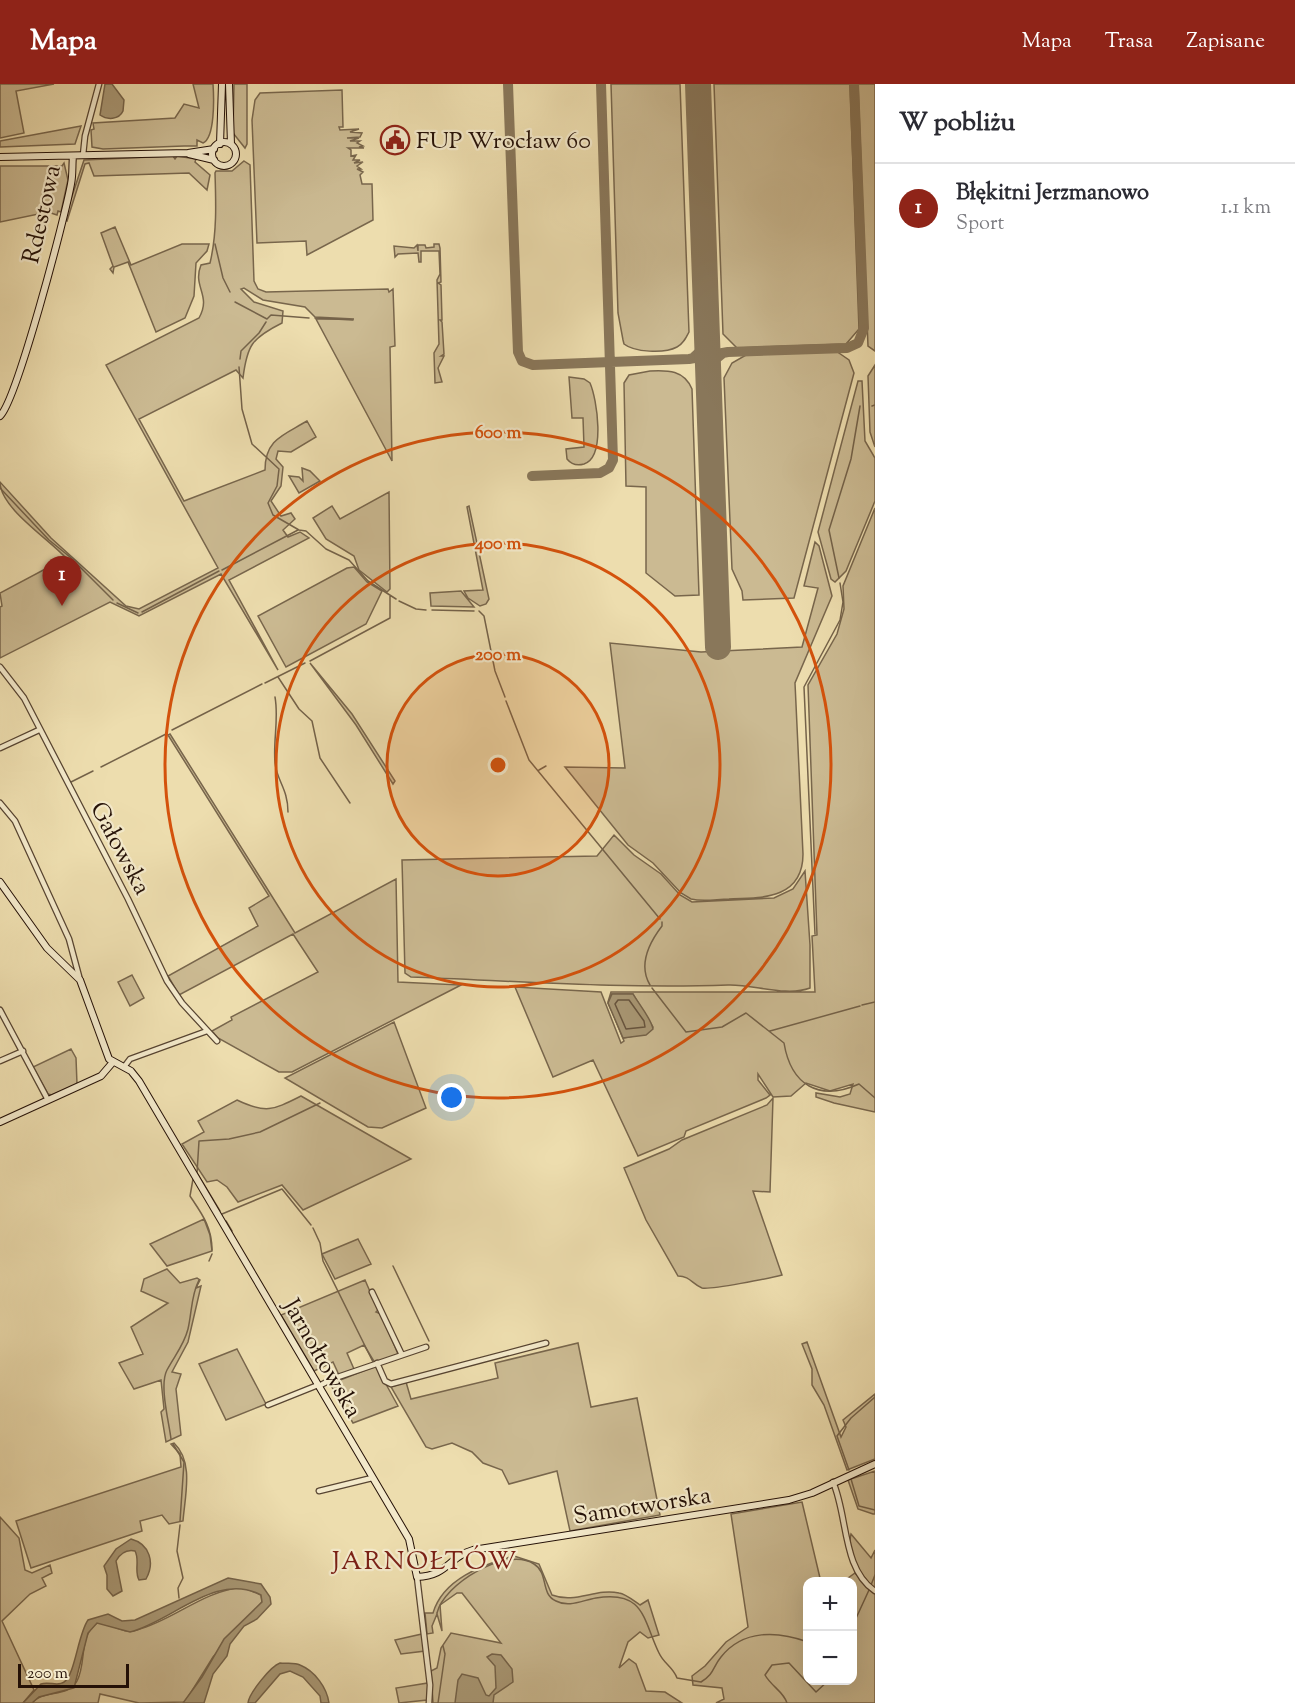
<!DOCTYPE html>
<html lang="pl">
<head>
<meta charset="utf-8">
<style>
  :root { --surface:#fff; --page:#f2f2f3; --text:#2b2b33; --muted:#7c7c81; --line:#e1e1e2; --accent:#8f2418 }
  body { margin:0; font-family:"Sorts Mill Goudy",serif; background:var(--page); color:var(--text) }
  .controls { position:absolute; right:18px; bottom:18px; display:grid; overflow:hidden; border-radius:12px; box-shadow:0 6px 24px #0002 }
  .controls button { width:54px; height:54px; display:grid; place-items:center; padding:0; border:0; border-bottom:2px solid var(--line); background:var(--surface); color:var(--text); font:30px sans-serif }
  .scale { position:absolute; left:18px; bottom:15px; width:111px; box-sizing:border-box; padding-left:6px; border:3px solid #251107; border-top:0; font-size:16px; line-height:21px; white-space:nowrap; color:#251107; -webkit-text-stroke:4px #f3e9ca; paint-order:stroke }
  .you { position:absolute; left:452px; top:1014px; width:21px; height:21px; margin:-15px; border:4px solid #fff; border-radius:50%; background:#1a73e8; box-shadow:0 0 0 9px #1a73e833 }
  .badge { display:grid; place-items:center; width:39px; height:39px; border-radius:50%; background:var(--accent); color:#fff; font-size:20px; font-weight:700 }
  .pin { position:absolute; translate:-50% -50px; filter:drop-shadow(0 2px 3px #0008) }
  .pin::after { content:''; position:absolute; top:32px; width:21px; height:18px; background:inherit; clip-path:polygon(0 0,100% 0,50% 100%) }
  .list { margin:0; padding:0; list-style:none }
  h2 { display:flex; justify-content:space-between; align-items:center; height:78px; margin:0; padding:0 24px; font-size:26px }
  h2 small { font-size:20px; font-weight:400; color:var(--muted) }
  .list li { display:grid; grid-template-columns:39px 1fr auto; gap:18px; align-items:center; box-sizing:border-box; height:90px; padding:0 24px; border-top:2px solid var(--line) }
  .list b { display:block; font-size:22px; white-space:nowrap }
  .list p { margin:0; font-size:20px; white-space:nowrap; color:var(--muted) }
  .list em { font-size:20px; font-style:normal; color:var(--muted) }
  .map { position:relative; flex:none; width:875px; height:1619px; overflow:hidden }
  header { display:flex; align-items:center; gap:36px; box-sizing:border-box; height:84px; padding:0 30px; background:var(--accent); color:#fff }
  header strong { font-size:28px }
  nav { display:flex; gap:33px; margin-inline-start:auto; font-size:21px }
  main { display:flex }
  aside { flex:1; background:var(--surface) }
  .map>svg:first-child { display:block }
  .green { fill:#cbba92; stroke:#78664c; stroke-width:1.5; fill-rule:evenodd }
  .water { fill:#a99875; stroke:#746249; stroke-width:1.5 }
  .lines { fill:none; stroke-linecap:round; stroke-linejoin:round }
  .shore { stroke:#67543e; stroke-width:1.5 }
  .stream { stroke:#746249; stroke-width:1.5 }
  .taxiway { stroke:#89775a; stroke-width:10 }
  .runway { stroke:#89775a; stroke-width:26 }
  .street-casing { stroke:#574431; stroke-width:7 }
  .secondary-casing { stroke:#251107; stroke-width:8 }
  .street { stroke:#f3e9ca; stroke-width:4.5 }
  .secondary { stroke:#f3e9ca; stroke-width:6 }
  .ring { fill:none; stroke:#d4520c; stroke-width:3 }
  .labels { text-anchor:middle; stroke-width:4.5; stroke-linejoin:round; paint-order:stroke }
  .poi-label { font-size:24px; fill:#251107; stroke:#f3e9ca; text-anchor:start }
  .street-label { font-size:24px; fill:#251107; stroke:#f3e9ca }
  .neighbourhood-label { font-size:26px; letter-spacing:1.5px; fill:#7a1f14; stroke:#f3e9ca }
  .centre { fill:#d4520c; stroke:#f3e9ca; stroke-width:3 }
  .ring-label { font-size:18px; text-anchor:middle; font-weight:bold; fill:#d4520c; stroke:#f3e9ca; stroke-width:4.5; stroke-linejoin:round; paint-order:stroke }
</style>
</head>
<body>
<header>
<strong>Mapa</strong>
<nav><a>Mapa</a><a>Trasa</a><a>Zapisane</a></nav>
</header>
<main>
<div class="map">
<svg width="875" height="1619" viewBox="0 0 875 1619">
  <rect width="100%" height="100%" fill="#edddae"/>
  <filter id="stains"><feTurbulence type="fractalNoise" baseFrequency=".00333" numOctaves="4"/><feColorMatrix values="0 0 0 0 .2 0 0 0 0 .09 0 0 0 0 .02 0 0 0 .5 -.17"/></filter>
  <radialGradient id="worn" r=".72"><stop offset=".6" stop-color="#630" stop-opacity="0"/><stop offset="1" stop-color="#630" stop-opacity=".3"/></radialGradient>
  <path class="green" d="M 0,0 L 54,0 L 16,7 L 24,49 L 0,54 Z
    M 193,0 L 213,0 C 214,14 215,54 203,59 L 197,56 L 197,62 L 184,62 L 103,65 L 92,63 L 91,46 L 94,45 L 93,39 L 175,34 L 184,20 L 199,24 Z
    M 234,0 L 247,0 L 247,60 L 245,64 L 233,49 Z
    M 611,0 L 680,0 L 689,248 C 686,254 683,260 677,263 C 664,270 634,268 624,260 L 623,256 L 618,229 Z
    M 714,0 L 850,0 L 859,245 L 846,260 L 737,264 L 723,250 Z
    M 858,0 L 875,0 L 875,267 L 868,262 Z
    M 342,6 L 343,43 L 339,43 L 340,46 L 359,45 L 350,48 L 362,49 L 360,53 L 347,54 L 359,54 L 350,57 L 360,57 L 357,59 L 363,62 L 359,63 L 364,64 L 348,64 L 351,66 L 351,72 L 356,71 L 353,76 L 360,76 L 354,79 L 363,78 L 357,82 L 361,85 L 357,85 L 363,88 L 360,91 L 362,100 L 372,100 L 373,136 L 307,171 L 306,157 L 257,159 L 252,36 L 255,16 L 260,9 Z
    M 81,42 L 75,60 L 0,63 L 0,57 Z
    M 173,72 L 175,75 L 177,72 L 196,75 L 195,78 L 210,91 L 207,106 L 189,89 L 94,92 L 89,79 L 85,80 L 67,137 L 64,136 L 84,76 Z
    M 244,77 L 250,81 L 254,197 L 258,205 L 266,208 L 388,205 L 389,208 L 393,205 L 395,262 L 390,263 L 392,377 L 316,235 L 354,235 L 315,233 L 305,223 L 263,216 L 244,204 L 241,205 L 254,218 L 283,227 L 282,239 C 252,254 247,261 243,294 L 236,286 L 139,335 L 184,417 L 265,386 C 265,355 284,351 307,337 L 316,353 L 291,368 L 278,367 L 276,375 L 283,383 L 281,402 L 271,417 L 281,432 L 291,429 L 295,435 L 283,446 L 288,453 L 300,448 L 309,454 L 229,496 L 278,586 L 221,490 L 139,532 L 110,518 L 0,574 L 0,523 L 2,522 L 0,509 L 66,474 C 49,455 0,424 0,398 L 51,454 L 126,522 L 139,525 L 218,484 L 106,281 L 199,234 C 212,211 192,203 201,181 L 210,179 C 217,150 216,119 215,89 L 216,87 L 232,87 Z
    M 64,79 L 68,96 L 61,128 L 58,127 L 57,131 L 48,128 L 0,138 L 0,82 L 62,82 Z
    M 115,143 L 131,181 L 182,160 L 209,160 L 207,167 L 196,179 L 194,212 L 185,234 L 156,248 L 128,178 L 114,183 L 113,189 L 110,185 L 113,182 L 101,149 Z
    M 434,160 L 439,160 L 440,164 L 441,198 L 438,199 L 441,201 L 442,236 L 440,236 L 442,238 L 444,270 L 441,272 L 444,272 L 438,284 L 442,298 L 435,299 L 434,269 L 439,260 L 437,196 L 440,190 L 439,167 L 421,167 L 421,178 L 419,178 L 418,169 L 398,170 L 395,173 L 394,162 L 414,164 L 417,161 L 418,167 L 418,161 L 425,161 L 426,164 L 434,163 Z
    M 836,267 L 849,276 L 854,289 L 794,514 L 743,516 L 742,507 L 732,485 L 724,294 L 732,279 L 746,271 Z
    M 875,281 L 875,363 L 870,348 L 868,292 Z
    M 650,287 C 668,286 684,286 692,305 L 699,511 L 675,512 L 646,489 L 646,403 L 626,402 L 624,299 L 629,291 Z
    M 569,293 L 584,295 L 590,299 C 597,315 606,373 584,380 C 577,382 571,380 567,375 L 566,365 L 584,363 L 583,334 L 572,334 Z
    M 858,297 L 862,297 L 865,357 L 875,374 L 875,417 L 846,487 L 835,498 L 831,495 L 818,448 Z
    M 302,384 L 310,387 L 320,397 L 299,409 L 289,392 L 299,393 L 303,397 Z
    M 389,408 L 390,505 L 387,508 L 359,486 L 354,472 L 326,455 L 313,434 L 332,422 L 340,435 Z
    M 469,422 L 489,515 L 486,520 L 480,522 L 468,514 L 464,507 L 483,506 L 467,423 Z
    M 875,424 L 875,1028 L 834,1019 L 816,1013 L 816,1009 L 840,1013 L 850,1010 L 853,1000 L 830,1007 L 806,999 L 791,1012 L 773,1013 L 758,990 L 758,996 L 770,1011 L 766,1014 L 686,1047 L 684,1053 L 638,1072 L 593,976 L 553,993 L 515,903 L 601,908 L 621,959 L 624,957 L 608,918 L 611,908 L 815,908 L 812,852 L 817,851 L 808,601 L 837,550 L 844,525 L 843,502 ZM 612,910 L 633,910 L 653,943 L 644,950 L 624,954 L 608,919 Z
    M 815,458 L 819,462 L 832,512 L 795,599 L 803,770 C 803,815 762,814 729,815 C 717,815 704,818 691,815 L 681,809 L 653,779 L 628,761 L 565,683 L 625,684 L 610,559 L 701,568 L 802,563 L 818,504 L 804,502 Z
    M 354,483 L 367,498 L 382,507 L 366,540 L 286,583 L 258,532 L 347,484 Z
    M 461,507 L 474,523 L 431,522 L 430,509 Z
    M 310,579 L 352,630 L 395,697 L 393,700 L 356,641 Z
    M 170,650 L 295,849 L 396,795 L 398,898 L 461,901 L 292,988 L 279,988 L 218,954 L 212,947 L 232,936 L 231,933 L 318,888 L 293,850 L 179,911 L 168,892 L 258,842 L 249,824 L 269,812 L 168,651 Z
    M 614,751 L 634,771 L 661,790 L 680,811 L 692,818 L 774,814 L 793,805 L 805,787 L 810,861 L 810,904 C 786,913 753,900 728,901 C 623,905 517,897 411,893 L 405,889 L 402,776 L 597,772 Z
    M 132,891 L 144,914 L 130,922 L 118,898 Z
    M 394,938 L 426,1024 L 382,1044 L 368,1043 L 285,994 Z
    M 71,965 L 76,974 L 77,1000 L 52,1011 L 48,1010 L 33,983 Z
    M 301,1012 L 411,1075 L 303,1126 L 282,1101 L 238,1118 L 227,1103 L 217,1096 L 207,1098 L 182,1060 L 204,1048 L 198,1037 L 237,1016 C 266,1030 273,1026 301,1012 Z
    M 773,1014 L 770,1108 L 753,1107 L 782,1191 C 771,1194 710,1206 702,1204 C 692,1200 690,1192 678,1192 L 646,1136 L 624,1084 L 669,1065 L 682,1056 L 767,1021 Z
    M 204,1135 L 210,1151 L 212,1167 L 167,1182 L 150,1160 Z
    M 358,1155 L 371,1180 L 335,1195 L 322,1170 Z
    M 167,1185 L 180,1199 L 197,1194 L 200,1196 L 196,1204 L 201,1202 L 188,1258 L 172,1288 L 181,1290 L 176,1305 L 181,1351 L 166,1358 L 161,1328 L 164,1325 L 161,1296 L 134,1305 L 119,1279 L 143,1270 L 131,1243 L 168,1219 L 141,1207 L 144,1195 Z
    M 365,1196 L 378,1226 L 376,1228 L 381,1230 L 398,1270 L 375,1279 L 364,1261 L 347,1269 L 354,1285 L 339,1291 L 333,1278 L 314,1287 L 281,1231 Z
    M 807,1258 L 841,1353 L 846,1343 L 843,1336 L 875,1310 L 875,1375 L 847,1386 L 824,1321 L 812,1301 L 812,1285 L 802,1260 Z
    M 578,1259 L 591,1323 L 637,1314 L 660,1431 L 570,1447 L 557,1387 L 509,1400 L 502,1386 L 483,1379 L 472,1368 L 452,1359 L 432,1365 L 426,1363 L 391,1303 L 406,1298 L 411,1315 L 498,1294 L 495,1279 Z
    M 237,1265 L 266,1320 L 226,1336 L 199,1280 Z
    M 376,1282 L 398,1322 L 353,1339 L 330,1300 Z
    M 174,1359 C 194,1378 185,1411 183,1437 L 169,1440 L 162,1431 L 140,1437 L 142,1447 L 31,1484 L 16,1437 L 181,1383 L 180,1370 L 171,1360 Z
    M 875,1387 L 875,1430 L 873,1430 L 858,1425 L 848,1396 Z
    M 802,1418 L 820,1494 L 824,1497 L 808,1498 L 808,1596 L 852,1596 L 852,1498 L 844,1497 L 855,1489 L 875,1510 L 875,1619 L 716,1619 L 724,1615 L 722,1604 L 693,1601 L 692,1592 L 705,1582 L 726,1558 L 748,1543 L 731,1430 Z
    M 0,1433 L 19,1454 L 25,1486 L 32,1489 L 50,1481 L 52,1489 L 42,1494 L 46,1502 L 30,1510 L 2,1537 L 34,1606 L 23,1619 L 0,1619 Z
    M 851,1450 L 871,1474 L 875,1466 L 875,1505 C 861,1492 846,1469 851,1450 Z
    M 514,1472 L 539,1480 L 552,1511 C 576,1520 595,1504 619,1509 C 626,1510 634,1517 640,1521 L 648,1516 L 659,1551 L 648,1554 L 640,1548 L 628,1558 L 619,1584 L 629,1575 L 636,1580 L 646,1607 L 665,1608 L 682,1619 L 433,1619 L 431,1587 L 437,1584 L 441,1564 L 451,1549 L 501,1559 L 462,1509 L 457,1509 L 440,1521 L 442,1547 L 437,1530 L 432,1542 L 433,1549 L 427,1550 L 425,1529 L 433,1529 C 443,1495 482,1481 514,1472 Z
    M 242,1503 L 261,1511 L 262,1518 L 213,1573 L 185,1618 L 139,1619 L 100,1610 L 98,1619 L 32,1619 C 43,1605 68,1614 77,1597 C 87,1578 78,1553 97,1539 C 112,1538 121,1551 137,1546 C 174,1536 201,1508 242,1503 Z
    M 422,1550 L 425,1567 L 401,1570 L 395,1556 Z
    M 428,1599 L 427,1616 L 399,1619 L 396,1604 Z"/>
  <path class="water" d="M 105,0 L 112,0 L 124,16 L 123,27 C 119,36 107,36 100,31 Z
    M 612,910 L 633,910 C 638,919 651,934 653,945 L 646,951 L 623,954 L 608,919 Z
    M 131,1455 C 150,1460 155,1479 146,1495 L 139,1496 C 134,1487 140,1476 135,1467 C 126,1465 120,1470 116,1477 L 122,1507 L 113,1512 L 107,1505 L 107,1491 L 104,1482 L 116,1465 Z
    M 228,1494 L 261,1500 L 270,1513 L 271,1520 L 257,1535 L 244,1542 L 230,1560 L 227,1572 L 213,1590 L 204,1619 L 183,1619 L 202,1593 L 224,1555 L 262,1518 L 261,1511 C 217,1487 171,1538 130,1548 L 97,1539 L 88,1549 L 74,1604 L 39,1613 L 32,1619 L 23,1619 L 41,1600 C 49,1597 58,1603 64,1598 C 75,1591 78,1550 88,1536 L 108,1530 L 122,1537 L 135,1536 Z
    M 492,1570 L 501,1571 L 512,1585 L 513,1598 L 494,1611 L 493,1619 L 455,1619 L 458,1596 L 462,1590 L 478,1594 L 486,1611 L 489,1612 L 496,1604 L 495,1582 L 487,1573 Z
    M 280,1579 C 286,1580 294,1578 300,1581 C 315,1587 327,1604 329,1619 L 321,1619 L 320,1612 L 303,1593 L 290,1587 L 280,1590 L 255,1619 L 248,1619 C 249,1609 271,1582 280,1579 Z"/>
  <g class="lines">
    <path class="shore" d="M 618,916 L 629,916 L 644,937 L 645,943 L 626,945 L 615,920 Z"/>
    <path class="stream" d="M 215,160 L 223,194 L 230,208
      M 235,218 L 267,235 L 271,231 L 309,234
      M 315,234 L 353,236
      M 240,275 L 241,267 L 259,249 L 266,238
      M 239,283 L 242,325 L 252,360 L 279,385 L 277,402 L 268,419 L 273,431 L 299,446 L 306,447 L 326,465 L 349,476 L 368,497 L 396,515
      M 872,322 L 875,321
      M 0,404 L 49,456 L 70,473 L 113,516
      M 222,486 L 298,446
      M 839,494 L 829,446 L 851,375 L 860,322
      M 399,517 L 416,525 L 426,526
      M 117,519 L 138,529
      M 432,526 L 474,527
      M 479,527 L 484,532 L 495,587 L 505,613
      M 142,528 L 219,487
      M 310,577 L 390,534 L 390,512
      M 278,593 L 299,625 L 312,637 L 320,674 L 350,719
      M 265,599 L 305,579
      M 275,613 C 279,635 273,656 275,679 C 277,697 288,705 288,728
      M 506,617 L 529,676 L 660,835
      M 172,646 L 262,600
      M 101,683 L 166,650
      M 539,686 L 546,682
      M 71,698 L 93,687
      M 815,850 L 804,603 L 840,536 L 843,518 L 840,499
      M 650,901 C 638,881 649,859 662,842 L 662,838
      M 652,904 L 686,948 L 722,943 L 746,929 L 784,959 C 791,1001 819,1018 859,1000 L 875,1014
      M 862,921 L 875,918
      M 770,947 L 860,922
      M 193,1095 L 190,1112 C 202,1130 212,1143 212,1166
      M 220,1127 L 197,1089 L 199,1057 L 229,1055 L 260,1048 L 320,1019
      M 222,1130 L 282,1105 L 311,1141
      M 226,1137 L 232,1147
      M 313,1144 L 320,1159 L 323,1177 L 373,1278
      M 209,1177 L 212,1170
      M 393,1182 L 429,1257
      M 171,1355 C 169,1338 159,1301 167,1286 C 175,1271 184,1261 188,1245 C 192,1228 191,1211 199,1196
      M 173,1360 L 184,1378 L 180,1437
      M 849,1386 L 837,1352 L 851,1334 L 875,1313
      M 851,1395 L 859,1422 L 875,1426
      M 871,1501 L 875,1491
      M 179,1514 L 178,1504 L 183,1494 L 177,1467 L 180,1441
      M 437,1529 C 444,1500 506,1462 534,1480 C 549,1489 540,1510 556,1517 C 569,1524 583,1516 596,1514 C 645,1506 643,1536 659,1569 C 664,1580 673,1583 677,1594 L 701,1598 C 715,1589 712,1584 721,1573 C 743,1545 778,1547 808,1558
      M 852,1543 L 869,1506
      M 438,1619 L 445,1570 L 443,1562
      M 787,1619 C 784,1608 771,1602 765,1591 L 772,1581 L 789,1579 L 816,1608 L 829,1596"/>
    <path class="taxiway" d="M 508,0 L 518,268 L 522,277 L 533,281 L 689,275 L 728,268 L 847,264 L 858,259 L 864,244 L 854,0
      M 693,274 L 705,263 L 706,247
      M 708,294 L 711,279 L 722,270
      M 532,392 L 600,389 L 609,384 L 613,376 L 601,0"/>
    <path class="runway" d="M 698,0 L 718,563"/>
    <g class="street-casing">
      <path id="street" d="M 83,71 L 85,52 L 99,0
        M 0,583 L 24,614 L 128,815 L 167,897 L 182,919 L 217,957
        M 0,664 L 39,646
        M 0,719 L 15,737 L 69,855 L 80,896
        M 0,926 L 48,1016
        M 0,977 L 23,967
        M 124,983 L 130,975 L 207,947
        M 372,1208 L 402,1271
        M 377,1279 L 385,1297 L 391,1300 L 546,1259
        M 319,1302 L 332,1295 L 426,1263
        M 268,1321 L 318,1301
        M 833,1398 C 848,1432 842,1485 875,1507
        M 319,1407 L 372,1394
        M 417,1493 L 430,1601 L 429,1619"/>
    </g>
    <g class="secondary-casing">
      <path id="secondary" d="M 229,0 L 231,60
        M212 70a12 12 0 1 1 24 0a12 12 0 1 1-24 0Z
        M 220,60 L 222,0
        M 189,70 L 214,76
        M 0,73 L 188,69 L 214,65
        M 0,332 C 17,316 65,133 71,100 C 73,91 72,81 73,72
        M 0,798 L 47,864 L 80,896 L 109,975 L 131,987 L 139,997 L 409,1455 L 417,1493 C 448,1492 448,1473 473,1466 L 789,1416 L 812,1409 L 875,1380
        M 0,1038 L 101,992 L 113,978"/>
    </g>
    <use href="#street" class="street"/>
    <use href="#secondary" class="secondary"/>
  </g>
  <circle cx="498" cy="681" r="111" fill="#d4520c" fill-opacity=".12"/>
  <g class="ring">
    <circle cx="498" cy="681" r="111"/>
    <circle cx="498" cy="681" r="222"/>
    <circle cx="498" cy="681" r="333"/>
  </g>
  <defs>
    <g id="civic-ring" transform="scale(1.5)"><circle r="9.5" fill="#f3e9ca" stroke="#8f2418" stroke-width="1.5"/><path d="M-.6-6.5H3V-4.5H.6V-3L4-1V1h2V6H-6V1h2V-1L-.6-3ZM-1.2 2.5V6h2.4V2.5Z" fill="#8f2418"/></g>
  </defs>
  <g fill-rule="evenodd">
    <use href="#civic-ring" x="395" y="56"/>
  </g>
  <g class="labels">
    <g class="poi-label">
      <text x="416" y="64">FUP Wrocław 60</text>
    </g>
    <g class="street-label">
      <text transform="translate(41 130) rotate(-77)" y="8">Rdestowa</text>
      <text transform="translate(121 764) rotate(62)" y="8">Gałowska</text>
      <text transform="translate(323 1274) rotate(60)" y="8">Jarnołtowska</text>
      <text transform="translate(642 1421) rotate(-9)" y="8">Samotworska</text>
    </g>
    <g class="neighbourhood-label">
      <text x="425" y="1485">JARNOŁTÓW</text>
    </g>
  </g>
  <circle cx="498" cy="681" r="9" class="centre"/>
  <g class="ring-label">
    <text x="498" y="354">600 m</text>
    <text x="498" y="465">400 m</text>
    <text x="498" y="576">200 m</text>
  </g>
  <rect width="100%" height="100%" filter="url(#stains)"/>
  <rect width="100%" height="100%" fill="url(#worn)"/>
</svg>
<div class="controls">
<button>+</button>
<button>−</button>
</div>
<div class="scale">200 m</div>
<div class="you"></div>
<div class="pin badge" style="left:62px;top:522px">1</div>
</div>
<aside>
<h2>W pobliżu<small></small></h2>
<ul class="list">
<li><span class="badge">1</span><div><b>Błękitni Jerzmanowo</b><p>Sport</p></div><em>1.1 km</em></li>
</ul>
</aside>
</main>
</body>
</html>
